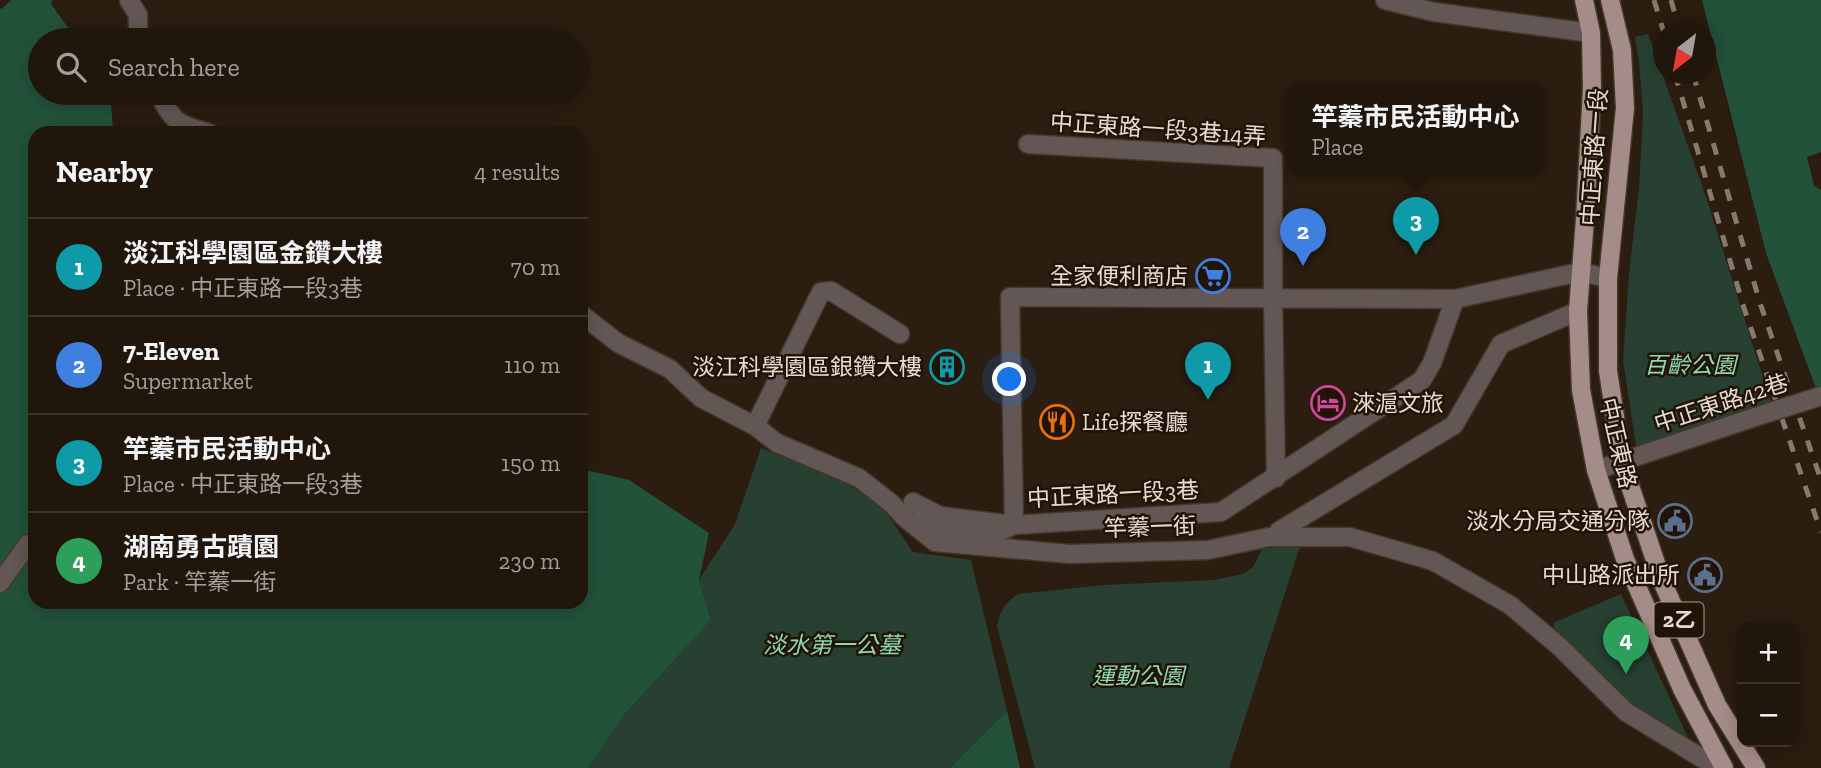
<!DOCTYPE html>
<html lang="en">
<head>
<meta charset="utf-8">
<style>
  :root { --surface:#20160b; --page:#281f14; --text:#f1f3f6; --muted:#a29f9d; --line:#3d352c; --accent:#0f766e }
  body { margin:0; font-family:"Zilla Slab","Noto Sans TC",serif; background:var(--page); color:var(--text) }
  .controls { position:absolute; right:21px; bottom:21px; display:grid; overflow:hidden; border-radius:14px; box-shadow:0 4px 18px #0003 }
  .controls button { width:63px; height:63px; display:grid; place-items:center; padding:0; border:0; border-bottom:2px solid var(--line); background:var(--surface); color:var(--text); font:35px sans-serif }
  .compass { position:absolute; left:1653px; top:21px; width:63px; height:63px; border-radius:50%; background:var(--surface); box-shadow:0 4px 18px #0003; rotate:211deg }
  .you { position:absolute; left:1010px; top:380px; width:24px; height:24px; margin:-18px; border:5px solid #fff; border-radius:50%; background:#1a73e8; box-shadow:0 0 0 10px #1a73e833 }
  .badge { display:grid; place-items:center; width:46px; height:46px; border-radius:50%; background:var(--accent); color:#fff; font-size:23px; font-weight:700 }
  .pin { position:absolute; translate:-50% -58px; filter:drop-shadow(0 2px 4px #0008) }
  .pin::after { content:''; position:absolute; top:37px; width:24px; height:21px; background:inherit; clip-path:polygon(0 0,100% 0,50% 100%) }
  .popup { position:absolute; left:1286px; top:83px; width:259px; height:91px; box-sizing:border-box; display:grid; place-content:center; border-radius:14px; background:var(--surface); filter:drop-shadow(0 2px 5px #0005); font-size:23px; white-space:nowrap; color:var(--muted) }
  .popup b { font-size:26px; color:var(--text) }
  .popup::after { content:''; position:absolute; left:50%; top:100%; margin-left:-14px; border:14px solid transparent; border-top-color:var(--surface) }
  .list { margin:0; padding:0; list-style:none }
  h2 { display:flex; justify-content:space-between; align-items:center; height:91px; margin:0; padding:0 28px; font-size:30px }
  h2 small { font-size:23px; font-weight:400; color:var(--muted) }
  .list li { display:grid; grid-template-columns:46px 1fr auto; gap:21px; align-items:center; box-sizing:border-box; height:98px; padding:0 28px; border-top:2px solid var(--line) }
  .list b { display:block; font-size:26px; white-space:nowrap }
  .list p { margin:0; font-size:23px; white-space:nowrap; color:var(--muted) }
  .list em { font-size:23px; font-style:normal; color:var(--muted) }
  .icon { flex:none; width:38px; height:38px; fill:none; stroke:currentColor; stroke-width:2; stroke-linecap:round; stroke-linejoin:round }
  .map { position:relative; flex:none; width:1821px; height:768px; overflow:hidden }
  .search { position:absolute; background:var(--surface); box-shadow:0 4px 18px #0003; left:28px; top:28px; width:560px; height:77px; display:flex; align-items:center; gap:18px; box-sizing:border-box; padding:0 24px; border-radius:38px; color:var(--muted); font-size:26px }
  .panel { position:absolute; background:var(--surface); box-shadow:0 4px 18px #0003; left:28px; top:126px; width:560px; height:483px; border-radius:21px }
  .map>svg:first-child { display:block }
  .green { fill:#274032 }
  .forest { fill:#23523b }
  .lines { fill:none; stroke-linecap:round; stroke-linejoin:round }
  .minor-casing { stroke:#45382a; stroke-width:21 }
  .major-casing { stroke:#45382a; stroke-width:21 }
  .minor { stroke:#625755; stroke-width:18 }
  .major { stroke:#a48d89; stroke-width:18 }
  .rail { stroke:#867a6e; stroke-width:5; stroke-dasharray:12 12; stroke-linecap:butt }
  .minor-bridge-casing { stroke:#45382a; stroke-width:21; stroke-linecap:butt }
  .minor-bridge { stroke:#625755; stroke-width:18 }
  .labels { text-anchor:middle; stroke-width:5; stroke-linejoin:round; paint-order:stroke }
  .shield { fill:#211306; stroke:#aa9f95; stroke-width:2 }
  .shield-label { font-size:21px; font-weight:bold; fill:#e5dbd2 }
  .street-label { font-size:23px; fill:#e5dbd2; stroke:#211306 }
  .poi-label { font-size:23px; fill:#e5dbd2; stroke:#211306; text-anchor:end }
  .park-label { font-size:23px; font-style:italic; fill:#8dd8af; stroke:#211306 }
</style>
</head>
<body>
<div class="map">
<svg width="1821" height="768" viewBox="0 0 1821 768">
  <rect width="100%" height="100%" fill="#2b1d0f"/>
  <path class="green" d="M 1648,34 L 1706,197 L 1772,406 L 1637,452 L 1623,360 L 1629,273 L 1639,188 L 1643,112 L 1639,62 L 1635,37 Z
    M 761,448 L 838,477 L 884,509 L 913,552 L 971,560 L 1007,711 L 950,768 L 588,768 L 625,714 L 711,620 L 699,580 L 735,524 Z
    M 1301,543 L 1229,768 L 1035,768 L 997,626 C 1000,611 1005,603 1018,594 L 1103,585 L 1214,580 L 1243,574 L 1253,567 L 1262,549 Z
    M 1621,594 L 1690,742 L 1631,708 L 1557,640 L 1553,623 Z"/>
  <path class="forest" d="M 11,0 L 52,0 L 51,4 L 77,40 L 40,40 L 40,93 L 110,93 L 113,128 L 140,133 L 35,133 L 35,602 L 581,602 L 581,469 L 629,480 L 709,533 L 699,580 L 711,620 L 625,714 L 588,768 L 0,768 L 0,8 L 2,9 Z
    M 1702,0 L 1821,0 L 1821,152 L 1807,157 L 1814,186 L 1821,190 L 1821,390 L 1817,391 L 1766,253 Z
    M 1007,711 L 1020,768 L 950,768 Z"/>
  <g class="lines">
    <g class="minor-casing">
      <path id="minor" d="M 129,0 L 138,15 L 138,40
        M 1385,0 L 1434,12 L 1591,33
        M 158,93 C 173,121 177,125 209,133
        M 1028,144 L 1273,158 L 1273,298 L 1276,478
        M 1455,299 L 1432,363 L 1422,380 L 1221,512 L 1014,525 L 1010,297 L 1455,299 L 1580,272 L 1608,278
        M 581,314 L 618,343 L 670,369 L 701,398 L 755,426 L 777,443 L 859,478 L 891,503 L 904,517 L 935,542 L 1070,554 L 1208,550 L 1269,537 L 1350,537 L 1433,561 L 1510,605 L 1560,647 L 1626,712 L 1718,768
        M 755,426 L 821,292 L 831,291 L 900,334
        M 1596,470 L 1755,417
        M 913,502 L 940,516 L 1014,525 L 992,535 L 933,528 L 916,522
        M 1279,531 L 1454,425 L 1501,344 L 1578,311
        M 0,583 L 28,544 L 35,547"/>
    </g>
    <g class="major-casing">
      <path id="major" d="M 1584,0 L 1591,33 L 1592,88 L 1585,219 L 1578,311 L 1581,390 L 1596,470 L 1625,559 L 1682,689 L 1724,768
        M 1610,0 L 1622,50 L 1625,108 L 1608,278 L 1608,371 L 1622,462 L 1662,581 L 1717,705 L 1756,768"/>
    </g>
    <use href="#minor" class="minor"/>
    <use href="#major" class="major"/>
    <path class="rail" d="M 1654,0 L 1664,33
      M 1671,0 L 1680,32
      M 1675,74 L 1744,308 L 1821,532
      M 1693,74 L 1760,303 L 1821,480"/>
    <g class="minor-bridge-casing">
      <path id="minor-bridge" d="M 1755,417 L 1821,396"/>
    </g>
    <use href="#minor-bridge" class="minor-bridge"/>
  </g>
  <defs>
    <g id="supermarket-ring" transform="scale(1.75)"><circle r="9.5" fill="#211306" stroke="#3f7fe0" stroke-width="1.5"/><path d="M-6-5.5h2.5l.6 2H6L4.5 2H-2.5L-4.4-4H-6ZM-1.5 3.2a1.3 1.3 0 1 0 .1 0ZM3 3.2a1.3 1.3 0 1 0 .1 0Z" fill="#3f7fe0"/></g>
    <g id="building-ring" transform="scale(1.75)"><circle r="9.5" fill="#211306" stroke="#0f9aa8" stroke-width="1.5"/><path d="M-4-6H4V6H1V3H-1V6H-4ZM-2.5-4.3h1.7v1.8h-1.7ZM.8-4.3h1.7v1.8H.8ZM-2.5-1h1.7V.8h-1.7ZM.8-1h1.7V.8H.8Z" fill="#0f9aa8"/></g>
    <g id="hotel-ring" transform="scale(1.75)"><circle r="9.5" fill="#211306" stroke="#d1479c" stroke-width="1.5"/><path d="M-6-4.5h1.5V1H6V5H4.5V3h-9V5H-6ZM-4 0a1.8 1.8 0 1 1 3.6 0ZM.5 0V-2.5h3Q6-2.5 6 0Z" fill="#d1479c"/></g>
    <g id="restaurant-ring" transform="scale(1.75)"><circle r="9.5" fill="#211306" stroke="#e8710a" stroke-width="1.5"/><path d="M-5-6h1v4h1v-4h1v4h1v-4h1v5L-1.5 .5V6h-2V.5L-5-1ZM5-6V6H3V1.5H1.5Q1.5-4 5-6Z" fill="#e8710a"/></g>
    <g id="civic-ring" transform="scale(1.75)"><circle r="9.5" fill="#211306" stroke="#5c6f8a" stroke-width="1.5"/><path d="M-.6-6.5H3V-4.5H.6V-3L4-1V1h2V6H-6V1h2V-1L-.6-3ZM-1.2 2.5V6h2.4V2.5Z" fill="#5c6f8a"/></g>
  </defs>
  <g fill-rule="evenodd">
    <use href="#supermarket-ring" x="1213" y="276"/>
    <use href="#building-ring" x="947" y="367"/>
    <use href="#hotel-ring" x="1328" y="403"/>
    <use href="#restaurant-ring" x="1057" y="422"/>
    <use href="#civic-ring" x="1675" y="521"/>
    <use href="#civic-ring" x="1705" y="575"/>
  </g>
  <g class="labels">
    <rect class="shield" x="1654.5" y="602.5" width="49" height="35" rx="5"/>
    <g class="shield-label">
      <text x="1679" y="627">2乙</text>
    </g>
    <g class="street-label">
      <text transform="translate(1158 129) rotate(4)" y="8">中正東路一段3巷14弄</text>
      <text transform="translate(1594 157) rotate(-86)" y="8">中正東路一段</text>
      <text transform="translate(1721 403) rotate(-18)" y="8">中正東路42巷</text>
      <text transform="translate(1618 443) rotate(77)" y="8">中正東路</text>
      <text transform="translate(1113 494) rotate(-3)" y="8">中正東路一段3巷</text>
      <text transform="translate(1150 527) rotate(-2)" y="8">竿蓁一街</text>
    </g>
    <g class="poi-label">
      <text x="1188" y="284">全家便利商店</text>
      <text x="922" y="375">淡江科學園區銀鑽大樓</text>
      <text x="1352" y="411" text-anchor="start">淶滬文旅</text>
      <text x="1082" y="430" text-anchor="start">Life探餐廳</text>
      <text x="1650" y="529">淡水分局交通分隊</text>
      <text x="1680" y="583">中山路派出所</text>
    </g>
    <g class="park-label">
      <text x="1690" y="373">百齡公園</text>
      <text x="832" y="653">淡水第一公墓</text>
      <text x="1138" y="684">運動公園</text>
    </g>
  </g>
</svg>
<div class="controls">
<button>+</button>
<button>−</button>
</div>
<svg class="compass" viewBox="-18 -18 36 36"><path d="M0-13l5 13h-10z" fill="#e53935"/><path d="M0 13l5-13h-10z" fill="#a29f9d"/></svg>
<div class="you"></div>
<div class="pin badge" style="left:1208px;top:400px;background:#0f9aa8">1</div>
<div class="pin badge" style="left:1303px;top:266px;background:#3f7fe0">2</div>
<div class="pin badge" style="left:1416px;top:255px;background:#0f9aa8">3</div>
<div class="popup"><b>竿蓁市民活動中心</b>Place</div>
<div class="pin badge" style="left:1626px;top:674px;background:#2e9e5b">4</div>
<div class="search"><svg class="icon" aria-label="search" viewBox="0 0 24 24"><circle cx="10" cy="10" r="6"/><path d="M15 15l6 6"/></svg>Search here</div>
<section class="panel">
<h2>Nearby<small>4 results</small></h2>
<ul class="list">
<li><span class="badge" style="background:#0f9aa8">1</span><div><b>淡江科學園區金鑽大樓</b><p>Place · 中正東路一段3巷</p></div><em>70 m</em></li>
<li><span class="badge" style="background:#3f7fe0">2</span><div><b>7-Eleven</b><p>Supermarket</p></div><em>110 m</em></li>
<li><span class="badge" style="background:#0f9aa8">3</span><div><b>竿蓁市民活動中心</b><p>Place · 中正東路一段3巷</p></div><em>150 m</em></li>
<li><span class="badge" style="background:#2e9e5b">4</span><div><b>湖南勇古蹟園</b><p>Park · 竿蓁一街</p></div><em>230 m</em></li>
</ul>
</section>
</div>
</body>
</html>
